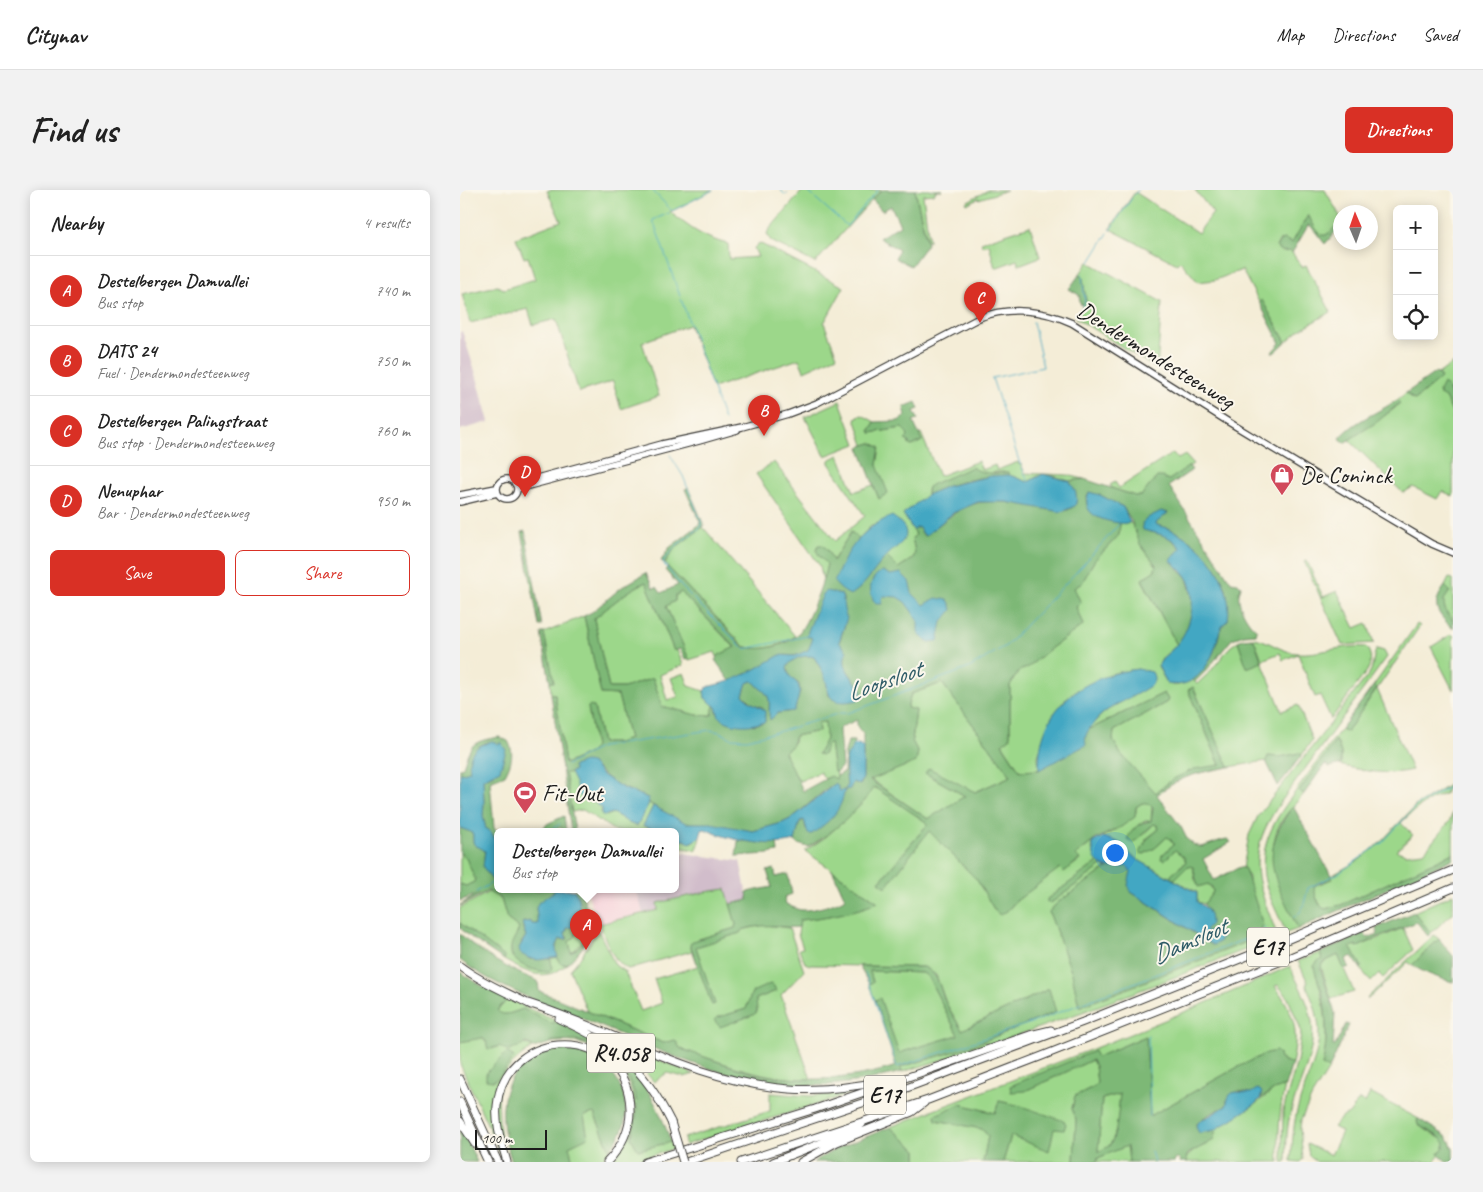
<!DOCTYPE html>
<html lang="en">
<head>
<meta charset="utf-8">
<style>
  :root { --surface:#fff; --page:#f2f2f2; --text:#222; --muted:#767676; --line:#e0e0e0; --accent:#d93025 }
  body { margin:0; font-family:Caveat,sans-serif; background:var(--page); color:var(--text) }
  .controls { position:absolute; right:15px; top:15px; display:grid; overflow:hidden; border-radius:8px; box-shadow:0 2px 12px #0003 }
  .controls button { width:45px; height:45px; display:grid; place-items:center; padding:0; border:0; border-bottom:1px solid var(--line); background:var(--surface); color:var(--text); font:25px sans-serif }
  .compass { position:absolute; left:873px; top:15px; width:45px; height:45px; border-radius:50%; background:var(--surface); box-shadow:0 2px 12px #0003; rotate:358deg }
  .scale { position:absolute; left:15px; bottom:12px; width:72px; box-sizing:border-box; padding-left:5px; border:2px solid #1c1c1c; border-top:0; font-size:14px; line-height:18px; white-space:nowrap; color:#1c1c1c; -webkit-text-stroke:4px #fbf7ec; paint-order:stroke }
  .you { position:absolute; left:654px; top:662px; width:18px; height:18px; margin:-12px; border:4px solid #fff; border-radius:50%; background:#1a73e8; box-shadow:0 0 0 8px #1a73e833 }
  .badge { display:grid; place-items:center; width:32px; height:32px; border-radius:50%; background:var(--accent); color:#fff; font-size:16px; font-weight:700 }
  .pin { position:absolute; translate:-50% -41px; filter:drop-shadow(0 1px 2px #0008) }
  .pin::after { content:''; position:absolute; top:26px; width:18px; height:15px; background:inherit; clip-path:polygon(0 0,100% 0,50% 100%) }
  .popup { position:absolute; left:34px; top:638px; width:185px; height:65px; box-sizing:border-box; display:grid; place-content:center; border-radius:8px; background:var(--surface); filter:drop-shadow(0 1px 4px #0005); font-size:16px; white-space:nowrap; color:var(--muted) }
  .popup b { font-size:19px; color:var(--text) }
  .popup::after { content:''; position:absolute; left:50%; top:100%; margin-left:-10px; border:10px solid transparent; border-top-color:var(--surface) }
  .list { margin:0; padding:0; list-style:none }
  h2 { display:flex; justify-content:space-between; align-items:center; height:65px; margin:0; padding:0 20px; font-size:21px }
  h2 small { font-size:16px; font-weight:400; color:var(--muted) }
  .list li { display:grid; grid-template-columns:32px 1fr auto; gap:15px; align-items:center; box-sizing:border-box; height:70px; padding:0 20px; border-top:1px solid var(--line) }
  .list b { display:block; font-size:19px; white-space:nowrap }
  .list p { margin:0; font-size:16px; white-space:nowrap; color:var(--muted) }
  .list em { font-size:16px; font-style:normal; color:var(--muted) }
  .actions { display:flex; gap:10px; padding:15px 20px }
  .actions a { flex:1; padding:11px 0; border:1px solid var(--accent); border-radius:8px; text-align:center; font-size:18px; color:var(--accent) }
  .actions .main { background:var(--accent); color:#fff }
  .icon { flex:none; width:28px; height:28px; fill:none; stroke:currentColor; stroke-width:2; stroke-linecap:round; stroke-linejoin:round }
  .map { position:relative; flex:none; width:993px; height:972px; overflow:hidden; border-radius:8px }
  header { display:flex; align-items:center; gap:30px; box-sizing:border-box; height:70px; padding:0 25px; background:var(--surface); border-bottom:1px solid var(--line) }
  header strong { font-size:24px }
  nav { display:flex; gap:28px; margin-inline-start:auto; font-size:18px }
  .intro { display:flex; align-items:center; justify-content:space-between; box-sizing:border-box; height:120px; padding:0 30px }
  h1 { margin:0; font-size:35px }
  .button { padding:12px 22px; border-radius:8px; background:var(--accent); color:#fff; font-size:18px; font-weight:700 }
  main { display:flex; gap:30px; padding:0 30px }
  aside { flex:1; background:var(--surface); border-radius:8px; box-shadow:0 2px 12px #0003 }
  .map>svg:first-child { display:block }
  .built { fill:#f6cfd9 }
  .industrial { fill:#d1bdcb }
  .green { fill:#9cd78a; stroke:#5c7a53; fill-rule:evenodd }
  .forest { fill:#7db876; stroke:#4c6a49; fill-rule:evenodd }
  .water { fill:#43a7c3; stroke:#306270 }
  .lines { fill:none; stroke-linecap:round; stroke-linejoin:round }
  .stream { stroke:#43a7c3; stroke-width:1 }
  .major-casing { stroke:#3c3b38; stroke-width:8 }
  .highway-casing { stroke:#3c3b38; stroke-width:9 }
  .major { stroke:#fff; stroke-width:5.5 }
  .highway { stroke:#fff; stroke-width:7 }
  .highway-bridge-casing { stroke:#3c3b38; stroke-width:9; stroke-linecap:butt }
  .highway-bridge { stroke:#fff; stroke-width:7 }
  .labels { text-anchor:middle; stroke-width:4; stroke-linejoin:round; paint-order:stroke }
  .shield { fill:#fbf7ec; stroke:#5f5e5a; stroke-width:1 }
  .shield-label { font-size:22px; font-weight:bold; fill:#1c1c1c }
  .street-label { font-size:24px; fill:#1c1c1c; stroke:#fbf7ec }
  .poi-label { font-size:24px; fill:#1c1c1c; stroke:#fbf7ec; text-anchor:start }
  .water-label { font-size:25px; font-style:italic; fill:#2e5b67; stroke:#fbf7ec }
</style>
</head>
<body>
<header>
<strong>Citynav</strong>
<nav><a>Map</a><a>Directions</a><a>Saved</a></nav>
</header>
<div class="intro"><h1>Find us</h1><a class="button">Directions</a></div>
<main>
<aside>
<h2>Nearby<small>4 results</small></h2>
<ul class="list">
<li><span class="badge">A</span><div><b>Destelbergen Damvallei</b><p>Bus stop</p></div><em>740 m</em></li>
<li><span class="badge">B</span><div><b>DATS 24</b><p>Fuel · Dendermondesteenweg</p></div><em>750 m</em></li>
<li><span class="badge">C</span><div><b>Destelbergen Palingstraat</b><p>Bus stop · Dendermondesteenweg</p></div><em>760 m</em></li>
<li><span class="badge">D</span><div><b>Nenuphar</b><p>Bar · Dendermondesteenweg</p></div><em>950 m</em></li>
</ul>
<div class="actions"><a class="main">Save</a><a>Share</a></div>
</aside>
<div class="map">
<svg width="993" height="972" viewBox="0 0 993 972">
  <rect width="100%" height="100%" fill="#fbf7ec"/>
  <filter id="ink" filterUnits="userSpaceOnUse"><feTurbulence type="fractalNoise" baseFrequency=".02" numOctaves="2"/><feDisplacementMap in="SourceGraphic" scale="10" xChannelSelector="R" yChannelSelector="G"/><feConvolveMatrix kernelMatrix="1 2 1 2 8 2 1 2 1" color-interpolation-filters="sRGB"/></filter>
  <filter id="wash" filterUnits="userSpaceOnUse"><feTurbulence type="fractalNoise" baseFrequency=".0096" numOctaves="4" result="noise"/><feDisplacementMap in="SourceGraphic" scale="20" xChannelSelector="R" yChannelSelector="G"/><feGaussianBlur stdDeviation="1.12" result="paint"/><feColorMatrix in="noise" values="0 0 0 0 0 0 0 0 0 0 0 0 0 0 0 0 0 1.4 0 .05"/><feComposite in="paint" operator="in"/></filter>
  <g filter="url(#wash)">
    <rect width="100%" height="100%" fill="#f4edd7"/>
    <path class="built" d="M 126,699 L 176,699 L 183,723 L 139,734 Z"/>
    <path class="industrial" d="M 2,141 L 16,184 L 29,232 L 0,240 L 0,142 Z
      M 215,662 L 280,671 L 288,710 L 270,714 L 266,699 L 251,701 L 197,713 L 198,720 L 183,723 L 176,699 L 215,699 Z"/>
    <path class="green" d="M 90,0 L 253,0 L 210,22 C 230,38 243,48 268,54 L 269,69 L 298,67 L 294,58 L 299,53 L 384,97 L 364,133 L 377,166 L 344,181 L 339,169 L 253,198 L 229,135 L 182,152 L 199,206 L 161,219 L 153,191 L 119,202 L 96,129 L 73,135 L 68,119 L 10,133 L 2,104 L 37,96 L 44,99 L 75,89 L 68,67 L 64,68 L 56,48 L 101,31 L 87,1 Z
      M 343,0 L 421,0 L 355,73 L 311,51 L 307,44 L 308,41 Z
      M 455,0 L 482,0 L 475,1 L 475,4 L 463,5 L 469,51 L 467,51 Z
      M 528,0 L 547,0 L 519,9 L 518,8 L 507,14 L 506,12 Z
      M 735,0 L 771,0 L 777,4 L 781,0 L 865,0 L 880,26 C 880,34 868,51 859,44 C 855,40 851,31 849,26 L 832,53 L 824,49 L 819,51 L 816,57 L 831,61 L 842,77 L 846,75 L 871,122 L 841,139 L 826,152 L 802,111 L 799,112 L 782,80 L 755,90 L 738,92 L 720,71 L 717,74 L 650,39 L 675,2 L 738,43 L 753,23 Z
      M 570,36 L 580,67 L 559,75 L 557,70 L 535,78 L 529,54 L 522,56 L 521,52 Z
      M 628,72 L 702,112 L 697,179 L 616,128 L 626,111 L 623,88 L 619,85 Z
      M 993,173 L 993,210 L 990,199 L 980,205 L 986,208 L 993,225 L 993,306 L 982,301 L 977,309 L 953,297 L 943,303 L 889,250 L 934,219 L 940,213 L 937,210 L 946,203 L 955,210 L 981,187 L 978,184 Z
      M 380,211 L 396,254 L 365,266 L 345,227 Z
      M 402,225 L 415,232 L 410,240 L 411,243 L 442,238 L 447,243 L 449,255 L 452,256 L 462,251 L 459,244 L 461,243 L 479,286 L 518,271 L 522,280 L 535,275 L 537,280 L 558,272 L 559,275 L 561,274 L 565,283 L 607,285 L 624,289 L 609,291 L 594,286 L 577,286 C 565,297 562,288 549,285 L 548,282 L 536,282 L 467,299 L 467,305 L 443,324 L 457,346 L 452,348 C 457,369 456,366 438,378 L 426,366 L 443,350 L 445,343 L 440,331 L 411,336 L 399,348 L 391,342 L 372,372 L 368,361 L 367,374 L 363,391 L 360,376 L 296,284 L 314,272 L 375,351 L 405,326 L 369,273 L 369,270 L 379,265 L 394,302 L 413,295 L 419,309 L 417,275 L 420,257 L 411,253 L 404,255 L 395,228 Z
      M 713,263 L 718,269 L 725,265 L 733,274 L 709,290 L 697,287 L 681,306 L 675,306 L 652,298 L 650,295 L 655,292 L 659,298 Z
      M 670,332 L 676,341 L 680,354 L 696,375 L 695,380 L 682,390 L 717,455 L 703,467 L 698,476 C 708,498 711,499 733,490 L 737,494 L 750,482 L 770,457 L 778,451 L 787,477 L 802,472 L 822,521 L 838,515 L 852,550 L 842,565 L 839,563 L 820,568 L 808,566 L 806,571 L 769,577 L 733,497 L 728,500 L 760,575 L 713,589 L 695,603 L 660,563 L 653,550 L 654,541 L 709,511 L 704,503 L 628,540 C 641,523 649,518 668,509 L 678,479 L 654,483 L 615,501 L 605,510 L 592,526 L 578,566 L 579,580 L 560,581 L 542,553 L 550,548 L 550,495 L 559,481 L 567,478 L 590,459 L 623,435 L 616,417 L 621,413 L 614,398 L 622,393 L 634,371 L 659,345 L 660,333 L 667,334 Z
      M 243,337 L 335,446 C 320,456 301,462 284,456 L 208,377 L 205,373 L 214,358 Z
      M 844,371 L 847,371 L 863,407 L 877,401 L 895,438 L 907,433 L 914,453 L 882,455 Z
      M 989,388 L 993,389 L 993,430 C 987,424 984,419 983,410 L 990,401 L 985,396 Z
      M 186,392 L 214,461 L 217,460 L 223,475 L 200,485 L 207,510 L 218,507 L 211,488 L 224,483 L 229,496 L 244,501 L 245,508 L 254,515 L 252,525 C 233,528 219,518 202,517 L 193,488 L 164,498 L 149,498 L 134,429 C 151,415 166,401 186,392 Z
      M 221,402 L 275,458 L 259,465 L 257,467 L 255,462 L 229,470 L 206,416 L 215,411 L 215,406 Z
      M 124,426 L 141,504 L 158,505 L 169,549 L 158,553 L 142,553 L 134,517 L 128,517 L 135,557 L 129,563 L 105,574 L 95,504 L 91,504 L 90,492 L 93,492 L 84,443 Z
      M 957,434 L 960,436 L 917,499 L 952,580 C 927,586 904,581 879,575 L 881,574 L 881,563 L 878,553 L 840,601 L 844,604 C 835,614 824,625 818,638 C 804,670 825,709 838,739 L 826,743 C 819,725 807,706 804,686 C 799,648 820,623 841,594 C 854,576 868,557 881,539 L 887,542 L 917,498 L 914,495 Z
      M 992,444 L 993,445 L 993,500 L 971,457 Z
      M 792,448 C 806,448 818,461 836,463 C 859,465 883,454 906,457 C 912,464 912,473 907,481 L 871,529 L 860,505 L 855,507 L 838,464 L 823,470 L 820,463 L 802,470 C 800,464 796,452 792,448 Z
      M 917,459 L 924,461 L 927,467 L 820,613 C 783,668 797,691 818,747 C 694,795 570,845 442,882 L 440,877 L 507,858 L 595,822 L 589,799 L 502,840 L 486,813 L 476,785 L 464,777 L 350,775 L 345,773 L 339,759 L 343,758 L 338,744 L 340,730 C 360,728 399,721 418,712 L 345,661 L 367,646 L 405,611 L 414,597 L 466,632 L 467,635 L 419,692 L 469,640 L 517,690 L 535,721 L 547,721 L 555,712 L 600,677 L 605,681 L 620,670 L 616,665 L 633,652 L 632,659 L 638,672 L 587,709 L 591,713 L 642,676 L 647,678 L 597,713 L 589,722 L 612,783 L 619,817 L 792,750 L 803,735 L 789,696 L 789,687 L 783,678 L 789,645 L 798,626 L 909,484 C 915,474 912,466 917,459 Z
      M 482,493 L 551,586 L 515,602 L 465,583 L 505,606 L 468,629 L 410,589 L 456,572 L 458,562 L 452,551 L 456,520 L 447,519 L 451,504 Z
      M 366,532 L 366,549 L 358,564 L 363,565 L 367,553 L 370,553 L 374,582 L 377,582 L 376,590 L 371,586 L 365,589 L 360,582 L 340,591 L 330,577 L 324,562 L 334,552 L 335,546 L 359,541 L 357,533 Z
      M 105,582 L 110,583 L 117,595 L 117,601 L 142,618 L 141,622 L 147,626 L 152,623 C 161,626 168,635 177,636 L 189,613 L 193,616 L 183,636 L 198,641 L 155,641 L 123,620 L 112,622 Z
      M 989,595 L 985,604 C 966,610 955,619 941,633 L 953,645 L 936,661 L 947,664 L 964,662 L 989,632 L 993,622 L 993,663 L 881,715 L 865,719 L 862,718 L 854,703 L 854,696 L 872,689 L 871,686 L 899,670 L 920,653 L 955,616 Z
      M 682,613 L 692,615 L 691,631 L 685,631 L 673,639 L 676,651 L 694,634 L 697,635 L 699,639 L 686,649 L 684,664 L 695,658 L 707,647 L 710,649 L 714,654 L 702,665 L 715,660 L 724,667 L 726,672 L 718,678 L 715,689 L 728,676 L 733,677 L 735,690 C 744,693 751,693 753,702 L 744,714 L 737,712 L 737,702 L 680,671 L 672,666 L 660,653 L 643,647 L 661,637 L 676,623 L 676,617 Z
      M 240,647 L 237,660 L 215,657 L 215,651 L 224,650 L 232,652 Z
      M 0,663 L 6,668 L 15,689 L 14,692 L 6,696 L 0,694 Z
      M 266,699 L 276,734 L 275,738 L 233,751 L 230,754 L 232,761 L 168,779 C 151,770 147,751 139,734 L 198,720 L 197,713 L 251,701 Z
      M 29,702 L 41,709 L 47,729 L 59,738 C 56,749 48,755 52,767 L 91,770 L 89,769 L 98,767 L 99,772 L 104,774 L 107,774 C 85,794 66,782 44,770 L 45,768 L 0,733 L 0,718 Z
      M 993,704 L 993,723 L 971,743 L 954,722 Z
      M 119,708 C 133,729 131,747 111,763 L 109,751 L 115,747 L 117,741 L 123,739 L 124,728 L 119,727 L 120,720 Z
      M 304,735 L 329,738 L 344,781 L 321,805 L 351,889 C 306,890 266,874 224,860 L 220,858 L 215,850 L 203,853 L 127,821 L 110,780 L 121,767 L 138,740 L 155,775 L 165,782 L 181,821 L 202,813 L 194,789 L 238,776 L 252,815 L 255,814 L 236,757 L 280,743 L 282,740 ZM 316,801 L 296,809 L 297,822 L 256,828 L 286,819 L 292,802 Z
      M 943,738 L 953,760 L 923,788 L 919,784 L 911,792 L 901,779 L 902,777 L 890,757 L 896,755 L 900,756 Z
      M 974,745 L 979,749 L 952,775 L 948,772 L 908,809 L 907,808 Z
      M 860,763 L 863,769 L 854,776 L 855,780 C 865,811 870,844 862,876 L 869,879 L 852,906 L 841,930 L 840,939 L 843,969 L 840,972 L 831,971 L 831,968 C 833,950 833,932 839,914 C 846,889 860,866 859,839 C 858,823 852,809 846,794 L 848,793 L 838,771 Z
      M 878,765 L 894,802 L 871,809 L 861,776 L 862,773 Z
      M 830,776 C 838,795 849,811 852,832 C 856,863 840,890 832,918 C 826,935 827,954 826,972 L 822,972 L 823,921 L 837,871 L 841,845 L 840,837 L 827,806 L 818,795 L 815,796 C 835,824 839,841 832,874 L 820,869 L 778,877 L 690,926 L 686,846 L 637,867 L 633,861 L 565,901 L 632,870 L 635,876 L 637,893 L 633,897 L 615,906 L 612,918 L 616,929 L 614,972 L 543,972 L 551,946 L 577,923 L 561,916 L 539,911 L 535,923 L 500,914 L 476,930 L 522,939 L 528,946 L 523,972 L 457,972 L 457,960 L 430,937 C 564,885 699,836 830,776 Z
      M 409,781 L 463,783 L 468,787 L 498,845 L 439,863 L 420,809 L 415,810 L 409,795 L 413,791 Z
      M 48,809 L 98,832 L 91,833 L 63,819 C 54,822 43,828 37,821 Z
      M 19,848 L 22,848 L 32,859 L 41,856 L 47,860 C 56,858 66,850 73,858 C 58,867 45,878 40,895 C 36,906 41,948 41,961 L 40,962 L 0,874 L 0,852 ZM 46,863 L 54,867 L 26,883 Z
      M 109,849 L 132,855 L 135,851 L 155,865 L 165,875 L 163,878 C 178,907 181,915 171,948 L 178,960 L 211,952 L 213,959 L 170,972 L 151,972 C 158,961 169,949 172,936 C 181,904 160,866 128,856 C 116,851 104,851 91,853 L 90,851 Z
      M 157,853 L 234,884 L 224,887 L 207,883 L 194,892 L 179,875 L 156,854 Z
      M 825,896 C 819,922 818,946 819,972 L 728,972 L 726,968 L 736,959 L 748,954 L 756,942 L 755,940 L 794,915 L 814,900 Z
      M 310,903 L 350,906 L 387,903 L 387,905 L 225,955 L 224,948 L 310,921 Z
      M 910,903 L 959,929 L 957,931 L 958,935 L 983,950 L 985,953 L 984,957 L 978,964 L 980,965 L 974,972 L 857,972 L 849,966 L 847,954 L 871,965 L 882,942 L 873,937 L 881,928 L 889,924 L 899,910 L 905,913 Z
      M 660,904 C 659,917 658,946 649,956 C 646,958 641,960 638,962 L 642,909 Z
      M 134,923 L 150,960 L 140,972 L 113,972 L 109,956 L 127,947 L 124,926 Z
      M 668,955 L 669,972 L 637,972 L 638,968 Z"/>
    <path class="forest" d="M 422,0 L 455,0 L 467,54 L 451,76 L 435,68 L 439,60 L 419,48 L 440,35 L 431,16 L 422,21 L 412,9 Z
      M 848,25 C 861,48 862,53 880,31 L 880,37 L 865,54 L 849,34 L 832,63 L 831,61 C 825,62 821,62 816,57 L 821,50 L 824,49 L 832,53 Z
      M 619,85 L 623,88 L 626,111 L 623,115 L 620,114 L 619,105 L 609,99 Z
      M 802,110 L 826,152 L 814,163 L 812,162 L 820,153 L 799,112 Z
      M 976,182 L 981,188 L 955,210 L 946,203 Z
      M 983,193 C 993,200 993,214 993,225 L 986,209 L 980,205 L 979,201 Z
      M 937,210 L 940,213 L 917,232 L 884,253 L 880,248 C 895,230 918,223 937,210 Z
      M 456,212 L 459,219 L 454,221 L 458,229 L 453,231 L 462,251 L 452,256 L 449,255 L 449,252 L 445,250 L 448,247 L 447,243 L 442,238 L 411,243 L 410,240 L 415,232 L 438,231 L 446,226 L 444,217 Z
      M 411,253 L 420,257 L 417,275 L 428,303 L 419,309 L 399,257 Z
      M 729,276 L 732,280 L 709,296 L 771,392 L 778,393 L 781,396 C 781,399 779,401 779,404 C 777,415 789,435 797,440 L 796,444 L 784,445 L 772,449 L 746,481 L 735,492 L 733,490 C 743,482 751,470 755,458 C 760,447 758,438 768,430 C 767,420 768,408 766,399 C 756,370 727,341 697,335 L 696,333 L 708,322 L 684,340 C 698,344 711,345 721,359 L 710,370 L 727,388 L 733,410 L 732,421 L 726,442 L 717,455 L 682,389 L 695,380 L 696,375 L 680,354 L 671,330 L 663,317 L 640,305 L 629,302 L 626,308 L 627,315 L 660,333 L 659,345 L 634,371 L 622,393 L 614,398 L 621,413 L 616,417 L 623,435 L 590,459 L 567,478 L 559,481 L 550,495 L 550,548 L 542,554 L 560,581 L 579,580 L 624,548 L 628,540 L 704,503 L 709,511 L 654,541 L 653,550 L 660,563 L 696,603 L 713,589 L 734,579 L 760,575 L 728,500 L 733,497 L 769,577 C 738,583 722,585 697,605 L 721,637 L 727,649 L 734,655 L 742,657 L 762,650 L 767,649 L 771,652 L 743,669 L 754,690 L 780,677 L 785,679 L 803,735 L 798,746 L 792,750 L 619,817 L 612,783 L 589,722 L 597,713 L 647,678 L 667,676 L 671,681 L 671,702 L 752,755 L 759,752 L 762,744 L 755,738 L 746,743 L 745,740 L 749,722 L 744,714 L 753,702 L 752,697 L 748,694 L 738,697 L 733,677 L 728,676 L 715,689 L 711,689 L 711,685 L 726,672 L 724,667 L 715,660 L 705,670 L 701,669 L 702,665 L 714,654 L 710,649 L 707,647 L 695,658 L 684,664 L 680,663 L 687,649 L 699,639 L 697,635 L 694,634 C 686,639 681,648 672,653 L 667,650 C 670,640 681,632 691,631 L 693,619 L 691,615 L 682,613 L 676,617 L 675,627 L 661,637 L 636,649 L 616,665 L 620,669 L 604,682 L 600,678 L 555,712 L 547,721 L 540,725 L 535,721 L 517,690 L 469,641 L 426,697 L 419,692 L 467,635 L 466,632 L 414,597 C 397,623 375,641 348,657 L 338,654 L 335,651 L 339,633 L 344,630 L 346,639 L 384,600 L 380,601 L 377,595 L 370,596 L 332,628 L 322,633 L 293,641 L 239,633 L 226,633 L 220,631 L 189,613 L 188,608 C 170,600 149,594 137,578 L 114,580 L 110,583 L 105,583 L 115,641 L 111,641 L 91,504 L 95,504 L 105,574 L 129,563 L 135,557 L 128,517 L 130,515 L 134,517 L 142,553 L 158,553 L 169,549 L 158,505 L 141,504 L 124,426 L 132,422 L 162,397 L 186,383 L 193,398 L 197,397 L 201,403 L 218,395 L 205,380 L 208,377 L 283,456 C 299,462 323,457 336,446 C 348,435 364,391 367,374 L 360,367 L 356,360 L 358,355 L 363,355 L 368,361 L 373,371 L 391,342 L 399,348 L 380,379 L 398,400 L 426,366 L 438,378 C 457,366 457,369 452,348 L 456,345 L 453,340 L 458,337 L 464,346 C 493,326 504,308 543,312 C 553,313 564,314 574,316 C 582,317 591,321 600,321 C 606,322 613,318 616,313 C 617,305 614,297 609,291 L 624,289 L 675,306 L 681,306 L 697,287 L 702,287 L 709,290 ZM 186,392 L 214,461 L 220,459 L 225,470 L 229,469 L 206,416 L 215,411 L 215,406 L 221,402 L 275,457 L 259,465 L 255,470 L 270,491 L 326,465 C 337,467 356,463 351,447 L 363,404 L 381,404 L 383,408 L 383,423 L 386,426 L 385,435 L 379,453 L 384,459 L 385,477 L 399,497 L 369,506 L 365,486 L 354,467 C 345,464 331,468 327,477 L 330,487 L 339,494 L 340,502 L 334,521 L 318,523 L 310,529 C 307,517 314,508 301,499 C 298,497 296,493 292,491 L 287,493 L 283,505 L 294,514 L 302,517 L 305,532 L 294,535 L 257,523 L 256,517 L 254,515 L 252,525 C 234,528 219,518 202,517 L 193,488 L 164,498 L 149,498 L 134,429 C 151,415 166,401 186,392 ZM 482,493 L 551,586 L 515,602 L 469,578 L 465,583 L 505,606 L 468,629 L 410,590 L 456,572 L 458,562 L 452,551 L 456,520 L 447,518 L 451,504 ZM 397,530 C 397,536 397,539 403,543 L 403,587 L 401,594 L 393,592 L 387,596 C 385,580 387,568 394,553 L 394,551 L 388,551 L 385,562 L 384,582 L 377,586 L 376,589 L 371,586 L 343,601 C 338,588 330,576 324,562 L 331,557 L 335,546 L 359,541 L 358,533 L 365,532 L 366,549 L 358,564 L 363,565 L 367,554 L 370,553 L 374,582 L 377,582 L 382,576 L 379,540 L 381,537 Z
      M 512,277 C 521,284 536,284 548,282 L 549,285 C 522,286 492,292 467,305 L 468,297 L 473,294 Z
      M 228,298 L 244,335 L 243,337 L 215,358 L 205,373 L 201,371 L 209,358 L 239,335 L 240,332 L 225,299 Z
      M 65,341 L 82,436 L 79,436 L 62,342 Z
      M 985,396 L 990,401 L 984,410 C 984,419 986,424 993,430 L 993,439 C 977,423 970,416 985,396 Z
      M 81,443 L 84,443 L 94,492 L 90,492 Z
      M 792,448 L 795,452 L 802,472 L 787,478 L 778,451 L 783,449 Z
      M 914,495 L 917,498 L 887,542 L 881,539 Z
      M 39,547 L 48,551 C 55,563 51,574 45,585 L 30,591 L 34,638 L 37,642 L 37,655 L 34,646 L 26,639 L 23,626 L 24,613 L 23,589 L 34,584 L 42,574 L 45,560 L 35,552 C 18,550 8,566 10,581 L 0,584 L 0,578 L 3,577 C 5,572 6,566 9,561 C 14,550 29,549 39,547 Z
      M 876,550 L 881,563 L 881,574 L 870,577 L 865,574 L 844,604 L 839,601 Z
      M 839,563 L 842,565 L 818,596 L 806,571 L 808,566 L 820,567 Z
      M 833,616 L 873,689 L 858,693 L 854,696 C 855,705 858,716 865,719 L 881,715 L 993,663 L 993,669 L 838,739 C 815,689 796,666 833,616 Z
      M 104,626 L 106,641 L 102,641 L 102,637 L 94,641 L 80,641 L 87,634 Z
      M 0,638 L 11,642 L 13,645 C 12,659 17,654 25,661 C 22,673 26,687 37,693 L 37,699 L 68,699 L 77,701 L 82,699 L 97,699 L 76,718 L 78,734 L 72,734 L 70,731 L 63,732 L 63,739 L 66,746 L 61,753 L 69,769 C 78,771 85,767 91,770 L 92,778 L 89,782 C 77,782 51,775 51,760 C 50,752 57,746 59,738 L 47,729 L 41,709 C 37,705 32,705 28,701 L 0,716 L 0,715 L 19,703 L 0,711 L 0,694 L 6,696 L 14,692 L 15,689 L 6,668 L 0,663 Z
      M 278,651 L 317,653 L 318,662 L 308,664 L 276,666 Z
      M 638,672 L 642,676 L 591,713 L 587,712 L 587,709 Z
      M 314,679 L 316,687 L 328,684 L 332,704 L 324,707 L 326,714 C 331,716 337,720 342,720 C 351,721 378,714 385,708 L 372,680 L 418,712 C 398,722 362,728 340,730 L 339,737 C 332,738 326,737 319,736 C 306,735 294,736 282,740 L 280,743 L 236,757 L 255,814 L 252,815 L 230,754 L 233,751 L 275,738 L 276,734 L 270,714 L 288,710 L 287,702 L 312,697 L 307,681 Z
      M 117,699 C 122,703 124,709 126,716 C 136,741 126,757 107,774 L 101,774 L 99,772 L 95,760 L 100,749 L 106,750 L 108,748 L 105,744 L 108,738 L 119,727 L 125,729 L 126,735 L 123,739 L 117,741 L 115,747 L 109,751 L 111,763 C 138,744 128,724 114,700 Z
      M 954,722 L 971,743 L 968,746 L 957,732 L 918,747 L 900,756 L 897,757 L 896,755 L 890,757 L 900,773 L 901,779 L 892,766 L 886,769 L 889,777 L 884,779 L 878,765 L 862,773 L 861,780 L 875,823 L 873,856 L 875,856 L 886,834 L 889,835 L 869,879 L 862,876 C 868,853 867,830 863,806 C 861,796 855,786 854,776 L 857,772 L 862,769 L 860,763 L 904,743 L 907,748 L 918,744 L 916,738 Z
      M 0,733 L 45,767 L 44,770 L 13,749 L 0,738 Z
      M 0,744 C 25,766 47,779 78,791 L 79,801 L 203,853 L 215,850 L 220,858 L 224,860 C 249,868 273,878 298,884 C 340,893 395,890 436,876 L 415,810 L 420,808 L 439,863 L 498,845 L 468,787 L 463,783 L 410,781 L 413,792 L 409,794 L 399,776 L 464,777 C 480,784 479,798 486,813 C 490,822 497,831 502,840 L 589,799 L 596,822 L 507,858 L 441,877 L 442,882 C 406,891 370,898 333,895 C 260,891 190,856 123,829 C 85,814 31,795 0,770 Z
      M 979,749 L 993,766 L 993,792 C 978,788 964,783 952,775 Z
      M 0,782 L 22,796 L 48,809 L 37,820 C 43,828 54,822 63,819 L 91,833 L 98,832 L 135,851 L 132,855 L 116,850 L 91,851 L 91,853 L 73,858 L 71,855 L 66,853 L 50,861 C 37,858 46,853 28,860 L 26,851 L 22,848 L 0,852 Z
      M 310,794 L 314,796 L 316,801 L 296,809 L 297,822 L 293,825 L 260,837 L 254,830 L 256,828 L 286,819 L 292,802 Z
      M 686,846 L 690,926 L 778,877 L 807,863 L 816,861 L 819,864 L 820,869 L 832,874 L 825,896 L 814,900 L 800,909 L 802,905 L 778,901 L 767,910 L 766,916 C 755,922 744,925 736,935 L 747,942 L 755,940 L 756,942 L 754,944 L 754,950 L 728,964 L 726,968 L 728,972 L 720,972 L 719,969 L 716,969 L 714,972 L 669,972 L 667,956 L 638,968 L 637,972 L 614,972 L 616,929 L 612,919 L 615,906 L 633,897 L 637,893 L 635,876 L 632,870 L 565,901 L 551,902 L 550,896 L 634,861 L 637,867 ZM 660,904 C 658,917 658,946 649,956 C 646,958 641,960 638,962 L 642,909 Z
      M 96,859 C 105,859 114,859 123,862 C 153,873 175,909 162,941 C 159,947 154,954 150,960 L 134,923 L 124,926 L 128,947 L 109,956 L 113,972 L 52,972 C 35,922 37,874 96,859 Z
      M 47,862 L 54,867 C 48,875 42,886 33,891 L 26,890 L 26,883 Z
      M 165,875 C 185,885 204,931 211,952 L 178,960 L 171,948 C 181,915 178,907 163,878 Z
      M 539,911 L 561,916 L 604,931 L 606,934 L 604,940 L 594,939 L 589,961 L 551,946 L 543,972 L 523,972 L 528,946 L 522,939 L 476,930 L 475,925 L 500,914 L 535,923 Z
      M 959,929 L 986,946 L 990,951 L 992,958 L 993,958 L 993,972 L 987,972 L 978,964 L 984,957 L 985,953 L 978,946 L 958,935 L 957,930 Z
      M 430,937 L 457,960 L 457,972 L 353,972 L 376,959 Z
      M 0,941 L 8,952 L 17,972 L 0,972 Z"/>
    <path class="water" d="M 583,284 L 609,291 C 615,298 619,307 615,316 L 601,322 L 546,312 L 518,312 L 493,323 L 465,346 L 458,337 L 453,340 L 443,324 L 467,305 L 487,296 L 531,286 L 549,285 L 568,292 Z
      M 629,302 L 640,305 L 663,317 L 670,332 L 667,334 C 649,332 618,328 629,302 Z
      M 701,321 L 708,323 L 696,333 L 697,335 C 737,344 775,388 768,430 C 758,438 759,447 755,458 C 748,479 731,501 707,493 L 698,476 C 703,466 711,462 718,453 C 731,436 737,411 728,390 C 724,382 716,375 710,370 L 721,358 C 711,345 698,344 683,340 L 682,333 L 689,327 Z
      M 432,326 C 438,330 446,336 446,344 C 445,352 436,357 431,362 C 416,375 408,394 391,405 C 384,403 378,397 374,392 C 386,362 401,338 432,326 Z
      M 423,381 L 430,385 L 441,383 L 449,391 L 452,403 L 464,415 L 476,408 L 488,410 L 491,415 L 492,420 L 482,432 L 478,451 L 469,452 L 459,445 L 458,441 L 458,430 L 445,412 L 437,407 L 424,406 L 422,408 L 422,414 L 416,414 C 407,403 409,386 423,381 Z
      M 367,401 L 381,404 C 385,412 382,419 387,428 L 379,452 L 387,461 C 379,478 394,488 402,501 L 398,510 C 389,512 373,515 369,504 C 367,499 367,493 365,488 C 363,481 358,474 354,467 C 345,464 332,468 327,477 C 329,495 344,487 338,509 C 336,514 336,517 334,521 L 318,523 L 310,530 C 307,517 314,508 301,499 C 298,497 296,493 292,491 L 287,493 L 283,505 L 289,511 L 305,520 L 305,532 C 289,536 273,538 259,527 L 256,517 L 245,508 L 244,501 L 247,497 L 270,491 L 294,480 L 320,465 L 335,466 L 348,460 L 352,451 L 351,447 L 347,447 L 348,441 L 363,404 Z
      M 678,479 L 692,482 C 694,486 695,489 693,493 C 689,498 681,501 677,504 C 660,513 644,519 633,534 C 627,542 624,546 626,555 L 579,580 C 577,519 621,486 678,479 Z
      M 32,551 L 39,554 L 40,552 L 46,560 L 40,580 L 23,589 L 24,613 L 23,626 L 26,639 C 43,648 37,677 37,693 L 32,690 L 23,677 L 25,661 C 17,654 12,659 13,645 L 11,642 L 0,638 L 0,584 L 10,581 C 7,561 16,557 32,551 Z
      M 399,554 L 403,557 L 403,588 L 400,595 L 393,592 L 390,599 L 385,600 C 380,623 371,630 352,644 L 348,644 L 344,630 L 340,631 L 335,651 C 310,658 267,650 245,639 L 242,640 L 240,647 L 230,653 L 224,650 L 215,651 L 215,641 L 198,641 L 183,636 L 193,616 L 226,633 L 251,633 L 293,641 L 322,633 L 332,628 L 376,593 L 380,601 L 385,600 L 387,596 C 386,587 385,575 387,566 C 389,562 392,560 393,555 Z
      M 124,572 C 136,571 137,583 145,587 C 150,590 154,592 159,596 C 168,601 179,604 188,608 L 189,613 L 177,636 C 168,635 161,626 152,623 L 144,626 L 142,625 L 142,618 L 133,611 L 125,610 L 120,606 L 117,601 L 116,595 L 110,583 L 114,580 L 113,576 Z
      M 643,647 L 660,653 L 672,666 L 680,671 L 737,703 L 737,712 C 747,718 751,721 751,734 L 745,740 L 747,743 L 755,738 L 762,744 L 759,752 L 753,755 L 671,702 L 668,695 L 671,681 L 667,676 C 646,681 631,676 633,652 Z
      M 97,699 L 114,700 L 119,708 L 120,724 L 114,731 L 113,737 L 107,738 L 105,744 L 107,749 L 100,749 C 96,756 95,759 98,767 C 82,769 75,774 60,763 L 59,758 L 66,746 L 62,733 L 70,731 L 72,734 L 78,734 L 76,718 L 78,713 Z
      M 797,899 L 800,900 L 802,902 L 800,909 L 794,915 L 755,940 L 739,943 L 736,937 C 739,929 744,929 751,925 C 755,923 762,918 766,916 C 770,897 775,903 791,903 Z"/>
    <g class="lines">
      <path class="stream" d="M 192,0 L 212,21 L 253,0
        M 320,0 L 326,5 L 331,0
        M 346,0 L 387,36 L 418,0
        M 674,5 L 678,0
        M 209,23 L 193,30 L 264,230
        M 650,40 L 672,8
        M 630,72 L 648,43
        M 622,84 L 625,113 L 622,118
        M 616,125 L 619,121
        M 210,265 L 223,286 L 241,331 L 241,337 L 217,355 L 203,371 L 204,374 L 221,396 L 284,459 L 348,446
        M 569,293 L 559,271 L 532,188 L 583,177 L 573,132
        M 107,575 L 141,557 L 250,540 L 260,542 L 271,548 L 287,549 L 325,540 L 380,523 L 388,523 L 509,478 L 547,455 L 623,375 L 659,334
        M 89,641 L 100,634
        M 917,656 L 921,654 L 957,615 L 993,595
        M 16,702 L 37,690
        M 834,727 C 844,723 845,708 848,698 L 879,683 L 916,657
        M 405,782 L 437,877 L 577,831 L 793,746 L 805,738
        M 688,845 L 690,926
        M 691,961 L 694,972"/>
    </g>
  </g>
  <g filter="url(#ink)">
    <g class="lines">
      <g class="major-casing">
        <path id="major" d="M37 299a10 10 0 1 1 20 0a10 10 0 1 1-20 0Z
          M 55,294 L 202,254 L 282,237 L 328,224 L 357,213 L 519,128 C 549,116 583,120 612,133 L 767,231 L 868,292 L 972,354 L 993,363
          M 57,299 L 239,251 L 277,240
          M 0,305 L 36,298
          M 0,312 L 37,303"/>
      </g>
      <g class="highway-casing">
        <path id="highway" d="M 0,776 C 22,793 47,802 71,815
          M 68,813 C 155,841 236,892 329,899 C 361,901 395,897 427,890
          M 99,829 C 155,854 183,876 211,932
          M 0,889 L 38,972
          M 0,912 L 28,972
          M 0,931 L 15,954
          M 47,972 C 42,954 35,935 37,916 C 45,833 167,835 170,918 C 171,938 161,958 147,972
          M 185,972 L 355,919 L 570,845 L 591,840
          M 226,972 L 444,899 L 623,832 L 805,759 L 993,680
          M 281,972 L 468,910 L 582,866 L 819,772 L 993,698
          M 313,972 L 394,940 L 402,934
          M 341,972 L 377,952 L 452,922 L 464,913"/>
      </g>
      <use href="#major" class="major"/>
      <use href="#highway" class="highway"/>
      <g class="highway-bridge-casing">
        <path id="highway-bridge" d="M 211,932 L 223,972"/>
      </g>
      <use href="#highway-bridge" class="highway-bridge"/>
    </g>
  </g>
  <defs>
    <g id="shop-pin" transform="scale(1.25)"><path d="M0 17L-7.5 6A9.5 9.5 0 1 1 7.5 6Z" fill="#d1495b" stroke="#fbf7ec"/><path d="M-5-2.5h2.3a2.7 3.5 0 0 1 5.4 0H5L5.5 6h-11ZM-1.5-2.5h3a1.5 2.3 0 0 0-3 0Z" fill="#fff"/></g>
    <g id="stadium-pin" transform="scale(1.25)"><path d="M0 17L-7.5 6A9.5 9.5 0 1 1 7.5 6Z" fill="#d1495b" stroke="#fbf7ec"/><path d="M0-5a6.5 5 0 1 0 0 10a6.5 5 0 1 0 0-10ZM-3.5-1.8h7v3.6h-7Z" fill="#fff"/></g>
  </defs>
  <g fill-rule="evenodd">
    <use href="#shop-pin" x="822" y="285"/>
    <use href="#stadium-pin" x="65" y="603"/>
  </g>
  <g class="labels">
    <g class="shield">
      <rect x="787" y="737.5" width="42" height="39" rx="4"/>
      <rect x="127" y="843.5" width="68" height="39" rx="4"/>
      <rect x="404" y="885.5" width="42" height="39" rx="4"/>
    </g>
    <g class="shield-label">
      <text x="808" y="765">E17</text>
      <text x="161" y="871">R4.058</text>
      <text x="425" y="913">E17</text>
    </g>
    <g class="street-label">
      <text transform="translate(696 165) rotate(32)" y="8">Dendermondesteenweg</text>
    </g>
    <g class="poi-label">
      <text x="840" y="293">De Coninck</text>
      <text x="82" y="611">Fit-Out</text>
    </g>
    <g class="water-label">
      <text transform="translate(424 490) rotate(-19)" y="9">Loopsloot</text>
      <text transform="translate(729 750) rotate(-23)" y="9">Damsloot</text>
    </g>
  </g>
</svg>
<div class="controls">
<button>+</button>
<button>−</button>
<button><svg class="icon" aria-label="locate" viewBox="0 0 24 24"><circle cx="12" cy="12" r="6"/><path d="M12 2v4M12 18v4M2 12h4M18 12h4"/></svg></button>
</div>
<svg class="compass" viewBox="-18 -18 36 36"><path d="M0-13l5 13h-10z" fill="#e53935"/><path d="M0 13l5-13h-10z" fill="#767676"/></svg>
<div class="scale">100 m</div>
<div class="you"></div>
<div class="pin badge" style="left:126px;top:760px">A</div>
<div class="popup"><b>Destelbergen Damvallei</b>Bus stop</div>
<div class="pin badge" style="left:304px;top:246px">B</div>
<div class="pin badge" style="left:520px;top:133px">C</div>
<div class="pin badge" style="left:65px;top:307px">D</div>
</div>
</main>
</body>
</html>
